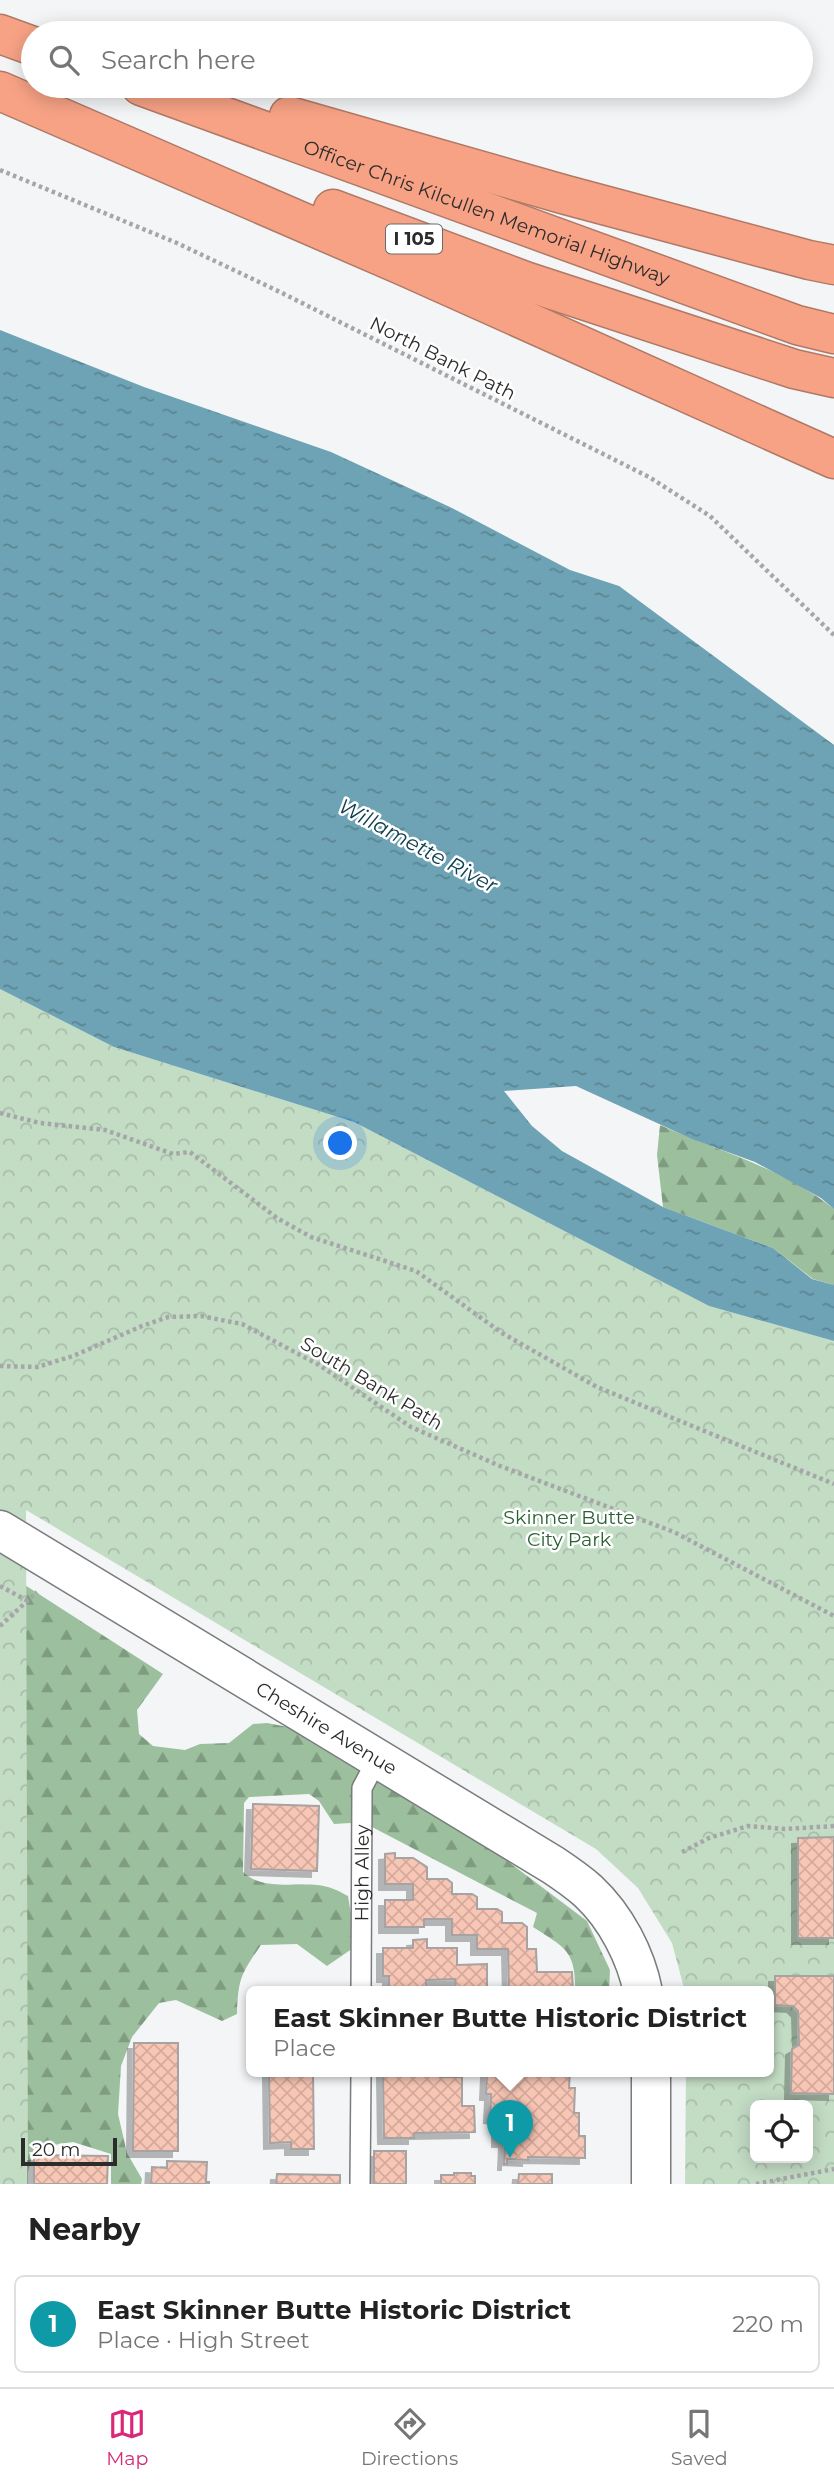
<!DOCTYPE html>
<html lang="en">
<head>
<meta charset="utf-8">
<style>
  :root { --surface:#fff; --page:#f6f6f6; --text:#222; --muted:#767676; --line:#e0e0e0; --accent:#db2777 }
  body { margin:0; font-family:Montserrat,sans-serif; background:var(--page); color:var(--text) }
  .controls { position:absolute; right:21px; bottom:21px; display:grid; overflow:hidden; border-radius:10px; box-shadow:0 4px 18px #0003 }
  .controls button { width:63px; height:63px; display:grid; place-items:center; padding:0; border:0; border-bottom:2px solid var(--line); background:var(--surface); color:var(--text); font:35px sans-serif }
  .scale { position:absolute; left:21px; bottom:18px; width:96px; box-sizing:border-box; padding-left:7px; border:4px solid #2c2c2d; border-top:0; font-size:19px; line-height:24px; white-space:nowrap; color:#2c2c2d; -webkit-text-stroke:5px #fff; paint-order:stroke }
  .you { position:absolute; left:341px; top:1144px; width:24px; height:24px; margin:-18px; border:5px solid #fff; border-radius:50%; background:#1a73e8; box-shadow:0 0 0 10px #1a73e833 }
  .badge { display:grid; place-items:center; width:46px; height:46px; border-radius:50%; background:var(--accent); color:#fff; font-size:23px; font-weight:700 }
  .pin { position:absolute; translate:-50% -58px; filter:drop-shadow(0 2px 4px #0008) }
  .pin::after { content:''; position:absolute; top:37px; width:24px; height:21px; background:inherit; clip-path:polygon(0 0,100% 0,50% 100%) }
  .popup { position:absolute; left:246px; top:1986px; width:528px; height:91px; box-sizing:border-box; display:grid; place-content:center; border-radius:10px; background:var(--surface); filter:drop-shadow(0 2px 5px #0005); font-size:23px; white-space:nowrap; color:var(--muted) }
  .popup b { font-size:26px; color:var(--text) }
  .popup::after { content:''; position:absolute; left:50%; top:100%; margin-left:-14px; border:14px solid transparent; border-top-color:var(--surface) }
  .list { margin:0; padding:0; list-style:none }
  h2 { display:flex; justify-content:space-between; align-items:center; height:91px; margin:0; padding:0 28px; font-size:30px }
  h2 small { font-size:23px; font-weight:400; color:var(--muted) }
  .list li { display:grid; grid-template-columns:46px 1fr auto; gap:21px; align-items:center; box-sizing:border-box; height:98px; margin:0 14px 14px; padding:0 14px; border:2px solid var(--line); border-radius:10px }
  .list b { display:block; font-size:26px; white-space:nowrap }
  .list p { margin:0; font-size:23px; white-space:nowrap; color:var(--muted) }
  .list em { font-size:23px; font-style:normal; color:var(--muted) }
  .icon { flex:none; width:38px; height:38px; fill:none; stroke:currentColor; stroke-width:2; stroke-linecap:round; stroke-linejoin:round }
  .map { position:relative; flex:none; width:834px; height:2184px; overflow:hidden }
  .search { position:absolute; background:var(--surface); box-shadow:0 4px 18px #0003; left:21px; right:21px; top:21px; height:77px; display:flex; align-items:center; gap:18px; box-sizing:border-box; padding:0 24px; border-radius:38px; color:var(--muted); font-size:26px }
  .sheet { height:203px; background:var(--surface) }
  nav { display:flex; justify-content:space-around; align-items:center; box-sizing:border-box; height:98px; border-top:2px solid var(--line); background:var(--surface); font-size:19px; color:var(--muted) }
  nav a { display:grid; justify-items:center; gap:4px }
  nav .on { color:var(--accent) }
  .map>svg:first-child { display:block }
  .forest { fill:url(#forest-firs) }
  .park { fill:url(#park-crowns); fill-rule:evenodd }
  .water { fill:url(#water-ripples) }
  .building { fill:url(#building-cross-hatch); stroke:#a6a3a2; stroke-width:2; filter:url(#shadow) }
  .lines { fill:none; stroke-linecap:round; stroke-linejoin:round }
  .service-casing { stroke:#797b7d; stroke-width:22 }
  .tertiary-casing { stroke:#797b7d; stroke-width:41 }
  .motorway-casing { stroke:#b07966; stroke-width:41 }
  .path { stroke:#a5a6a8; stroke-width:4.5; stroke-dasharray:3.5 3.5; stroke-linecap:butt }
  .service { stroke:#fff; stroke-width:19 }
  .tertiary { stroke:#fff; stroke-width:38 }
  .motorway { stroke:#f7a285; stroke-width:38 }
  .labels { text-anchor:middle; stroke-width:5; stroke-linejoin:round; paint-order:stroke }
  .shield { fill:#fff; stroke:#6b6b6c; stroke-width:2 }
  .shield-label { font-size:18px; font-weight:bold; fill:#2c2c2d }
  .street-label { font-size:19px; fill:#2c2c2d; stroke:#fff }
  .park-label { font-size:19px; fill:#2b6033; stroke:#fff }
  .water-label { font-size:21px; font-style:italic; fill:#11424f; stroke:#fff }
</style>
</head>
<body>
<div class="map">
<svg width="834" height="2184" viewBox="0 0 834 2184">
  <defs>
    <pattern id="forest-firs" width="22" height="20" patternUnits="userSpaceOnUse" patternTransform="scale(1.75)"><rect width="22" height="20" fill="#9cc09e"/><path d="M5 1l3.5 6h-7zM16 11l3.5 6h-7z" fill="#7f9c81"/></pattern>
    <pattern id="park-crowns" width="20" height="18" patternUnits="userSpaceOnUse" patternTransform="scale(1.75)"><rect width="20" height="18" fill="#c3dcc4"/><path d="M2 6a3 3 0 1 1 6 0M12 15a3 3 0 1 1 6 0" fill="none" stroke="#a8bda9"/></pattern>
    <pattern id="water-ripples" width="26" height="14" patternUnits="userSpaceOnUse" patternTransform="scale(1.75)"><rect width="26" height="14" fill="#6da3b4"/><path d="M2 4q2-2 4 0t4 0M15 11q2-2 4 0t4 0" fill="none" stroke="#5a8593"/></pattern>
    <pattern id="building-cross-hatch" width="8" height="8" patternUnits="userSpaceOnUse" patternTransform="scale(1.75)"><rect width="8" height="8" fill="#f8c6b5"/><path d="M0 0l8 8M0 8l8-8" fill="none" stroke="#d5aa9c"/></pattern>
    <filter id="shadow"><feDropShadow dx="-6" dy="6" stdDeviation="0" flood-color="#0004"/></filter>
  </defs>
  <rect width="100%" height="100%" fill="#f3f5f7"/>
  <path class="forest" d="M 660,1125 C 718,1151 783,1168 834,1209 L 834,1285 L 813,1279 L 773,1248 L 663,1207 L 657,1155 Z
    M 0,1569 L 163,1674 L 137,1710 L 139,1734 L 153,1746 L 185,1750 L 200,1744 L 229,1743 L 253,1724 L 267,1723 L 298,1729 L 309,1741 L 502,1857 L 587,1921 L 610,1970 L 609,1992 L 575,1992 C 576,1950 565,1948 533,1927 L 537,1913 L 372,1827 L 350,1823 L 334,1824 L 319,1801 L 309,1794 L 249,1797 L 244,1803 L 243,1872 C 261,1890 294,1883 317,1885 C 329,1886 339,1891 348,1896 L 356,1946 L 327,1966 L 297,1944 L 261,1945 C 241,1974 238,1979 237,2014 L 222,2021 L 176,2000 L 159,2003 L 132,2037 L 121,2066 L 118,2114 L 127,2153 L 142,2179 L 141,2184 L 111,2184 L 111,2154 L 73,2142 L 34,2148 L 25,2184 L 0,2184 Z"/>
  <path class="park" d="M 0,989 L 114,1047 L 354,1122 L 709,1306 L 834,1341 L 834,2184 L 685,2184 L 686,2072 L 769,2072 L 769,1992 L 685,1992 L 672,1943 L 638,1888 L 596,1849 L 26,1510 L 28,2184 L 0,2184 ZM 755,2105 L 808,2105 L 808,2158 L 755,2158 Z"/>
  <path class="water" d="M 0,330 L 144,387 L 331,452 L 452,508 L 570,570 L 619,586 L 834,745 L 834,1209 L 821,1198 L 755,1162 L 692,1139 L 576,1086 L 504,1091 L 532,1126 L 562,1151 L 663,1207 L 773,1248 L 812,1279 L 834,1285 L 834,1341 L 709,1306 L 354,1122 L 114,1047 L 0,989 Z"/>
  <path class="building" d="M 253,1804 L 319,1806 L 317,1871 L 251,1869 Z
    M 834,1837 L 834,1938 L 798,1938 L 798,1838 Z
    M 395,1853 L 395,1858 L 413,1858 L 427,1867 L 427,1879 L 447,1879 L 452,1883 L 452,1894 L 472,1894 L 477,1897 L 477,1909 L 497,1909 L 502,1912 L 502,1923 L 522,1923 L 527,1927 L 527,1949 L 536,1949 L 537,1972 L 572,1972 L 573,1992 L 509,1992 L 508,1949 L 477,1949 L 477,1935 L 452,1935 L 452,1919 L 424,1919 L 424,1927 L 385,1927 L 385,1900 L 413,1900 L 413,1884 L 385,1884 L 385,1854 Z
    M 427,1939 L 427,1948 L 457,1948 L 457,1965 L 487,1964 L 487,1992 L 456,1992 L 455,1979 L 426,1980 L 426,1992 L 389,1992 L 389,1976 L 383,1976 L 383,1948 L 413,1948 L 413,1940 Z
    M 775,1976 L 834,1976 L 834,2094 L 791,2093 L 792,2049 L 799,2045 L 798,2011 L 793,2006 L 775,2005 Z
    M 134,2043 L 178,2043 L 178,2151 L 133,2151 Z
    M 269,2072 L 313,2072 L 314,2149 L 291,2149 L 291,2142 L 270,2143 Z
    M 383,2072 L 440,2072 L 440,2077 L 462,2077 L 462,2106 L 474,2106 L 475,2132 L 414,2133 L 414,2138 L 384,2138 Z
    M 487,2072 L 570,2072 L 569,2088 L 575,2088 L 574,2113 L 579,2113 L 579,2136 L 585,2136 L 585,2158 L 528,2157 L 528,2160 L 507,2159 L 507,2164 L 504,2164 L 505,2141 L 498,2141 L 498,2118 L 490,2117 L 491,2094 L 486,2094 Z
    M 374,2151 L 406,2151 L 406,2184 L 374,2184 Z
    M 34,2155 L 108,2156 L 107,2184 L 34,2184 Z
    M 167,2161 L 207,2162 L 206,2182 L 209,2182 L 209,2184 L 151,2184 L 152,2167 L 167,2168 Z
    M 454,2173 L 471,2173 L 471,2176 L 475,2176 L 475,2184 L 441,2184 L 441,2175 L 454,2175 Z
    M 277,2174 L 340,2175 L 340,2184 L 276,2184 Z
    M 519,2174 L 552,2174 L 552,2184 L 518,2184 Z"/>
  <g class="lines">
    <g class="service-casing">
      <g id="service">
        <path id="s1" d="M 361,1992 L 362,1788 L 378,1758"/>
        <path d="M 360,2184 L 361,2072"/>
      </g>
    </g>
    <g class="tertiary-casing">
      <g id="tertiary">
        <path id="s2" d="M 0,1530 L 553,1865 C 565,1873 578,1882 588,1891 C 616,1917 636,1956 643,1992"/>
        <path d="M 651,2184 L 651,2072"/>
      </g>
    </g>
    <g class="motorway-casing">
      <g id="motorway">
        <path d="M 0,34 L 33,46"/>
        <path id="s3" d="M 141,86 L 797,325 L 834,334"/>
        <path d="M 0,91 L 406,267 L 834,459"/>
        <path d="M 289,116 L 566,195 L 809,260 L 834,265"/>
        <path d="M 333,209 L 525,281 L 794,369 L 834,378"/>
      </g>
    </g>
    <path class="path" d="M 0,170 L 177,243 L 282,293 L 649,477 L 710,516 L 834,635
      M 0,1113 L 40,1123 L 105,1130 L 173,1154 L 190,1152 L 277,1218 L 311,1237 L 416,1271 L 502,1333 L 597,1387 L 834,1484
      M 0,1366 L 37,1367 L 73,1356 L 142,1326 L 168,1317 L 201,1316 L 242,1324 L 319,1365 L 411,1427 L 500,1466 L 674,1532 L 834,1616
      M 0,1586 L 28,1601
      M 0,1626 L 37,1592
      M 682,1852 L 709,1838 L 748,1826 L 785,1829 L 834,1826
      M 756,2184 L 834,2169"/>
    <use href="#service" class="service"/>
    <use href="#tertiary" class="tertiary"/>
    <use href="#motorway" class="motorway"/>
  </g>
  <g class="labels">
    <rect class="shield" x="386" y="224.5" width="56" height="29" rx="5"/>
    <g class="shield-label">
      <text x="414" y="245">I 105</text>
    </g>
    <g class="street-label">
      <text dy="7" stroke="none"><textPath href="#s3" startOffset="368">Officer Chris Kilcullen Memorial Highway</textPath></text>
      <text transform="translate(443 358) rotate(27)" y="7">North Bank Path</text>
      <text transform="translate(372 1383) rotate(31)" y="7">South Bank Path</text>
      <text dy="7" stroke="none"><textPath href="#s2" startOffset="382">Cheshire Avenue</textPath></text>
      <text dy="7" stroke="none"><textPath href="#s1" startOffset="119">High Alley</textPath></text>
    </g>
    <g class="park-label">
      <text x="569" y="1524">Skinner Butte<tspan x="569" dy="22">City Park</tspan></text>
    </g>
    <g class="water-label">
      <text transform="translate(418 846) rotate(28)" y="7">Willamette River</text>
    </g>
  </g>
</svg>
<div class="controls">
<button><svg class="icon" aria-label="locate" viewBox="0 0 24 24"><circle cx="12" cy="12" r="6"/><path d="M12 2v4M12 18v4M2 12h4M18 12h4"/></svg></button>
</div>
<div class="scale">20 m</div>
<div class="you"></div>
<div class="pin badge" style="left:510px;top:2158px;background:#0f9aa8">1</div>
<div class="popup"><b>East Skinner Butte Historic District</b>Place</div>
<div class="search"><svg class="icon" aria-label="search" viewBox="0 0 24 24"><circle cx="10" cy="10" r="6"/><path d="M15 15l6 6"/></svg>Search here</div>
</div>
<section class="sheet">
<h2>Nearby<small></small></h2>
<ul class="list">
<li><span class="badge" style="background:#0f9aa8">1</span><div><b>East Skinner Butte Historic District</b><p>Place · High Street</p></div><em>220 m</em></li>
</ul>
</section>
<nav>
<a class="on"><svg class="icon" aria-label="map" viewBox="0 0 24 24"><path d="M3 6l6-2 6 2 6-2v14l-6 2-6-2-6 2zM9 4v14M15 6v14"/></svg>Map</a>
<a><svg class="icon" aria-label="directions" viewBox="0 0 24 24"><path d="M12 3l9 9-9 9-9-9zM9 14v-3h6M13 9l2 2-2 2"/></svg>Directions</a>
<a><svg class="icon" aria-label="saved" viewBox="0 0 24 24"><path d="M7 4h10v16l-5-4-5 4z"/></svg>Saved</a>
</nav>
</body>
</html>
